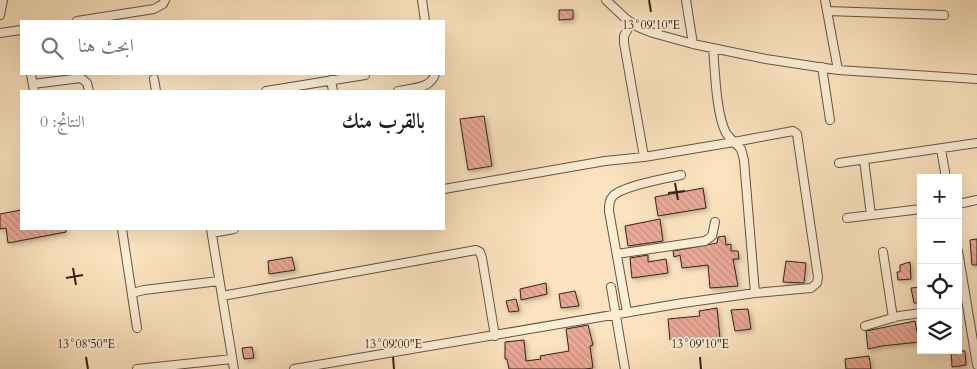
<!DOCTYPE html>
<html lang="ar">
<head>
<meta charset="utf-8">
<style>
  :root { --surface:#fff; --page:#f6f6f6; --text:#222; --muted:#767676; --line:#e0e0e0 }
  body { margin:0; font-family:Cardo,Amiri,serif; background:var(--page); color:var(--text); direction:rtl }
  .controls { position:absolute; right:15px; bottom:15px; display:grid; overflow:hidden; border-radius:0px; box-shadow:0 5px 20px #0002 }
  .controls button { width:45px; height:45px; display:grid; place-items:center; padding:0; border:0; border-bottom:1px solid var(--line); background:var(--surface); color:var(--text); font:25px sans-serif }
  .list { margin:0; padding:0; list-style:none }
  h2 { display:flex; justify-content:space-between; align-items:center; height:65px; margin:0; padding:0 20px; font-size:21px }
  h2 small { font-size:16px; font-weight:400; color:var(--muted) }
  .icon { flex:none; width:28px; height:28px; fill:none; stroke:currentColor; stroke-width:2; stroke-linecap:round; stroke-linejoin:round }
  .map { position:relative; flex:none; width:977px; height:369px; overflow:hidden; direction:ltr }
  .search { position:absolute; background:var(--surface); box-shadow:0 5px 20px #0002; left:20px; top:20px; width:425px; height:55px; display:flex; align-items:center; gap:12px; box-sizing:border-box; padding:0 18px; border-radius:0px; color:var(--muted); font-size:19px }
  .panel { position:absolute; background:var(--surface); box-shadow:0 5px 20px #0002; left:20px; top:90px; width:425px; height:140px; border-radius:0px; direction:rtl }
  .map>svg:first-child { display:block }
  .building { fill:url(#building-back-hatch); stroke:#31251b; filter:url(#shadow) }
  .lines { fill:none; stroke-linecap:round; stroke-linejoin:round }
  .minor-casing { stroke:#645444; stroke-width:10 }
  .minor { stroke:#fcedd5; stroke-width:8 }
  .ticks { fill:none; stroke:#31251b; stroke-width:2 }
  .ticks-label { font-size:12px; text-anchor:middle; fill:#31251b; stroke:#fcedd5; stroke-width:4; stroke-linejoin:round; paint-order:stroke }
</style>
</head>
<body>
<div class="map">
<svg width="977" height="369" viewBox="0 0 977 369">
  <defs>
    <pattern id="building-back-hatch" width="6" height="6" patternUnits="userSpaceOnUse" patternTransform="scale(1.25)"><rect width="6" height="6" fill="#eaa896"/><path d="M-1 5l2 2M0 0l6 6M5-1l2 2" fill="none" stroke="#c99081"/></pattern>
    <filter id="shadow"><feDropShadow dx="2" dy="2" stdDeviation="2.5" flood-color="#0004"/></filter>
  </defs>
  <rect width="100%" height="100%" fill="#fbe3bf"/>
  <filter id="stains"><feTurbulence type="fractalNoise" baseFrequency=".004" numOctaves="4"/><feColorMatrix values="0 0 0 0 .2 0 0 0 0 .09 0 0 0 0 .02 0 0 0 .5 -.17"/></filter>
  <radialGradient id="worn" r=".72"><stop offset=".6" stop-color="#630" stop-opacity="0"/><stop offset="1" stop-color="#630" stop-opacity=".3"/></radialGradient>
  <path class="building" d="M 559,10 L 573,10 L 573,19 L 559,20 Z
    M 484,116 L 492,166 L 468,170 L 460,119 Z
    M 703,188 L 706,208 L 658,216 L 655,197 Z
    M 21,210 L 21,229 L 66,229 L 66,232 L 8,243 L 6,228 L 0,229 L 0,214 Z
    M 660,219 L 663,241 L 628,246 L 625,226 Z
    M 725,236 L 726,245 L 731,244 L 731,251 L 738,251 L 739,259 L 733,259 L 738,286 L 710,288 L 708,265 L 682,268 L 680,255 L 674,257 L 673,251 L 717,243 L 718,237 Z
    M 977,239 L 977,265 L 972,265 L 970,240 Z
    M 648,255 L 648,262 L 666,259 L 668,273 L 632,278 L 630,258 Z
    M 292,257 L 295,270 L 269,274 L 268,261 Z
    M 786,261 L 806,263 L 804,283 L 783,282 Z
    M 910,262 L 911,279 L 898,280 L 897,272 L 900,272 L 900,265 Z
    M 546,283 L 547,294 L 521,300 L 520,289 Z
    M 921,287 L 921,303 L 914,303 L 911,288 Z
    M 575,291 L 579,306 L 561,308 L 559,294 Z
    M 516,299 L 519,311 L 509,312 L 506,301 Z
    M 717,308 L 720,338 L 705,342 L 704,338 L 670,340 L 668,319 L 700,316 L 699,311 Z
    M 748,309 L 751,329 L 735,331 L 731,310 Z
    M 915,321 L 919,342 L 882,346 L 868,349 L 866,331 Z
    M 588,325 L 593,345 L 590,346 L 593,368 L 585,369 L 509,369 L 507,359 L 505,359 L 505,342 L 524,340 L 526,361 L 541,359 L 540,356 L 569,351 L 566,329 Z
    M 252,347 L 254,358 L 244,359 L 242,348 Z
    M 951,350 L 965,351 L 966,365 L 952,367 Z
    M 869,356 L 871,369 L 846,369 L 845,359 Z"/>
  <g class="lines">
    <g class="minor-casing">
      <path id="minor" d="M 422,0 L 425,21
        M 606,0 L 625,18 L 638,27 L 653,33 L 693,44 L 766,59 L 838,70 L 977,79
        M 686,0 L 693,44
        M 825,0 L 838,70
        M 827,11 L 944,15
        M 0,15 L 3,0
        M 77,21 L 154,9 L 163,4 L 165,0
        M 631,23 L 624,36 L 624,43 L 644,157
        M 0,33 L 21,30
        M 822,67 L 830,120
        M 31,74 L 34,91
        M 154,79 L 156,91
        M 331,80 L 333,91
        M 33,84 L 81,78 L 87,83 L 89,91
        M 266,91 L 365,75
        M 398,91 C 411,88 431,89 435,74
        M 941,149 L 946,178
        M 864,160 L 871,215
        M 839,163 L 977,143
        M 444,189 L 605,161 L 644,157 L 734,142 L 741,149 L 744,160 L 755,293
        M 958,204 L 977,200
        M 847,218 L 921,209
        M 122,229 L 137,328
        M 211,229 L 234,369
        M 212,233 L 234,229
        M 958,251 L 977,365
        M 883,252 L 893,318
        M 617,254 L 705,241 L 712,236 L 715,222
        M 611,287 L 625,369
        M 132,293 L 144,290 L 219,281
        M 222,296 L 476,250 L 480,252 L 482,258 L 495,336
        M 627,312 L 609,211 C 609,205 609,200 613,196 C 622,186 667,178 681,175
        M 865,326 L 899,316 L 921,313
        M 137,369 L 232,359
        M 294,369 L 683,303 L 755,293 L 811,288 L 817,283 L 818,277 L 797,134 L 793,131 L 734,142 C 731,139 728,136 726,133 C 716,114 715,70 713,48"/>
    </g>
    <use href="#minor" class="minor"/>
  </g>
  <path class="ticks" d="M 649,0 L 651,12M 675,183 L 678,200M 668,193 L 685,191M 73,268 L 76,285M 66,278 L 83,275M 86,357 L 88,369M 393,357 L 394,369M 700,357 L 701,369"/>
  <g class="ticks-label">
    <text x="651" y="29">13°09'10"E</text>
    <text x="86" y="348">13°08'50"E</text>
    <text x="393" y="348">13°09'00"E</text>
    <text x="700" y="348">13°09'10"E</text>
  </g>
  <rect width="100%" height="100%" filter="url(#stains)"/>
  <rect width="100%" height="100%" fill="url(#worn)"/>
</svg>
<div class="controls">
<button>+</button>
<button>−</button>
<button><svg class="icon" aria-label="locate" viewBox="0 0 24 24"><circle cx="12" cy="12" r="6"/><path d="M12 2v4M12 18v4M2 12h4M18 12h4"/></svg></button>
<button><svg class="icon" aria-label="layers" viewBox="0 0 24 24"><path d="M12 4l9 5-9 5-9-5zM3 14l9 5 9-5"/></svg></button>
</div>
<div class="search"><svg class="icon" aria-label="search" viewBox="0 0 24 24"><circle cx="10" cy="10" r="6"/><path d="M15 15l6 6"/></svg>ابحث هنا</div>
<section class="panel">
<h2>بالقرب منك<small>النتائج: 0</small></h2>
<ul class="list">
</ul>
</section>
</div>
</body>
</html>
